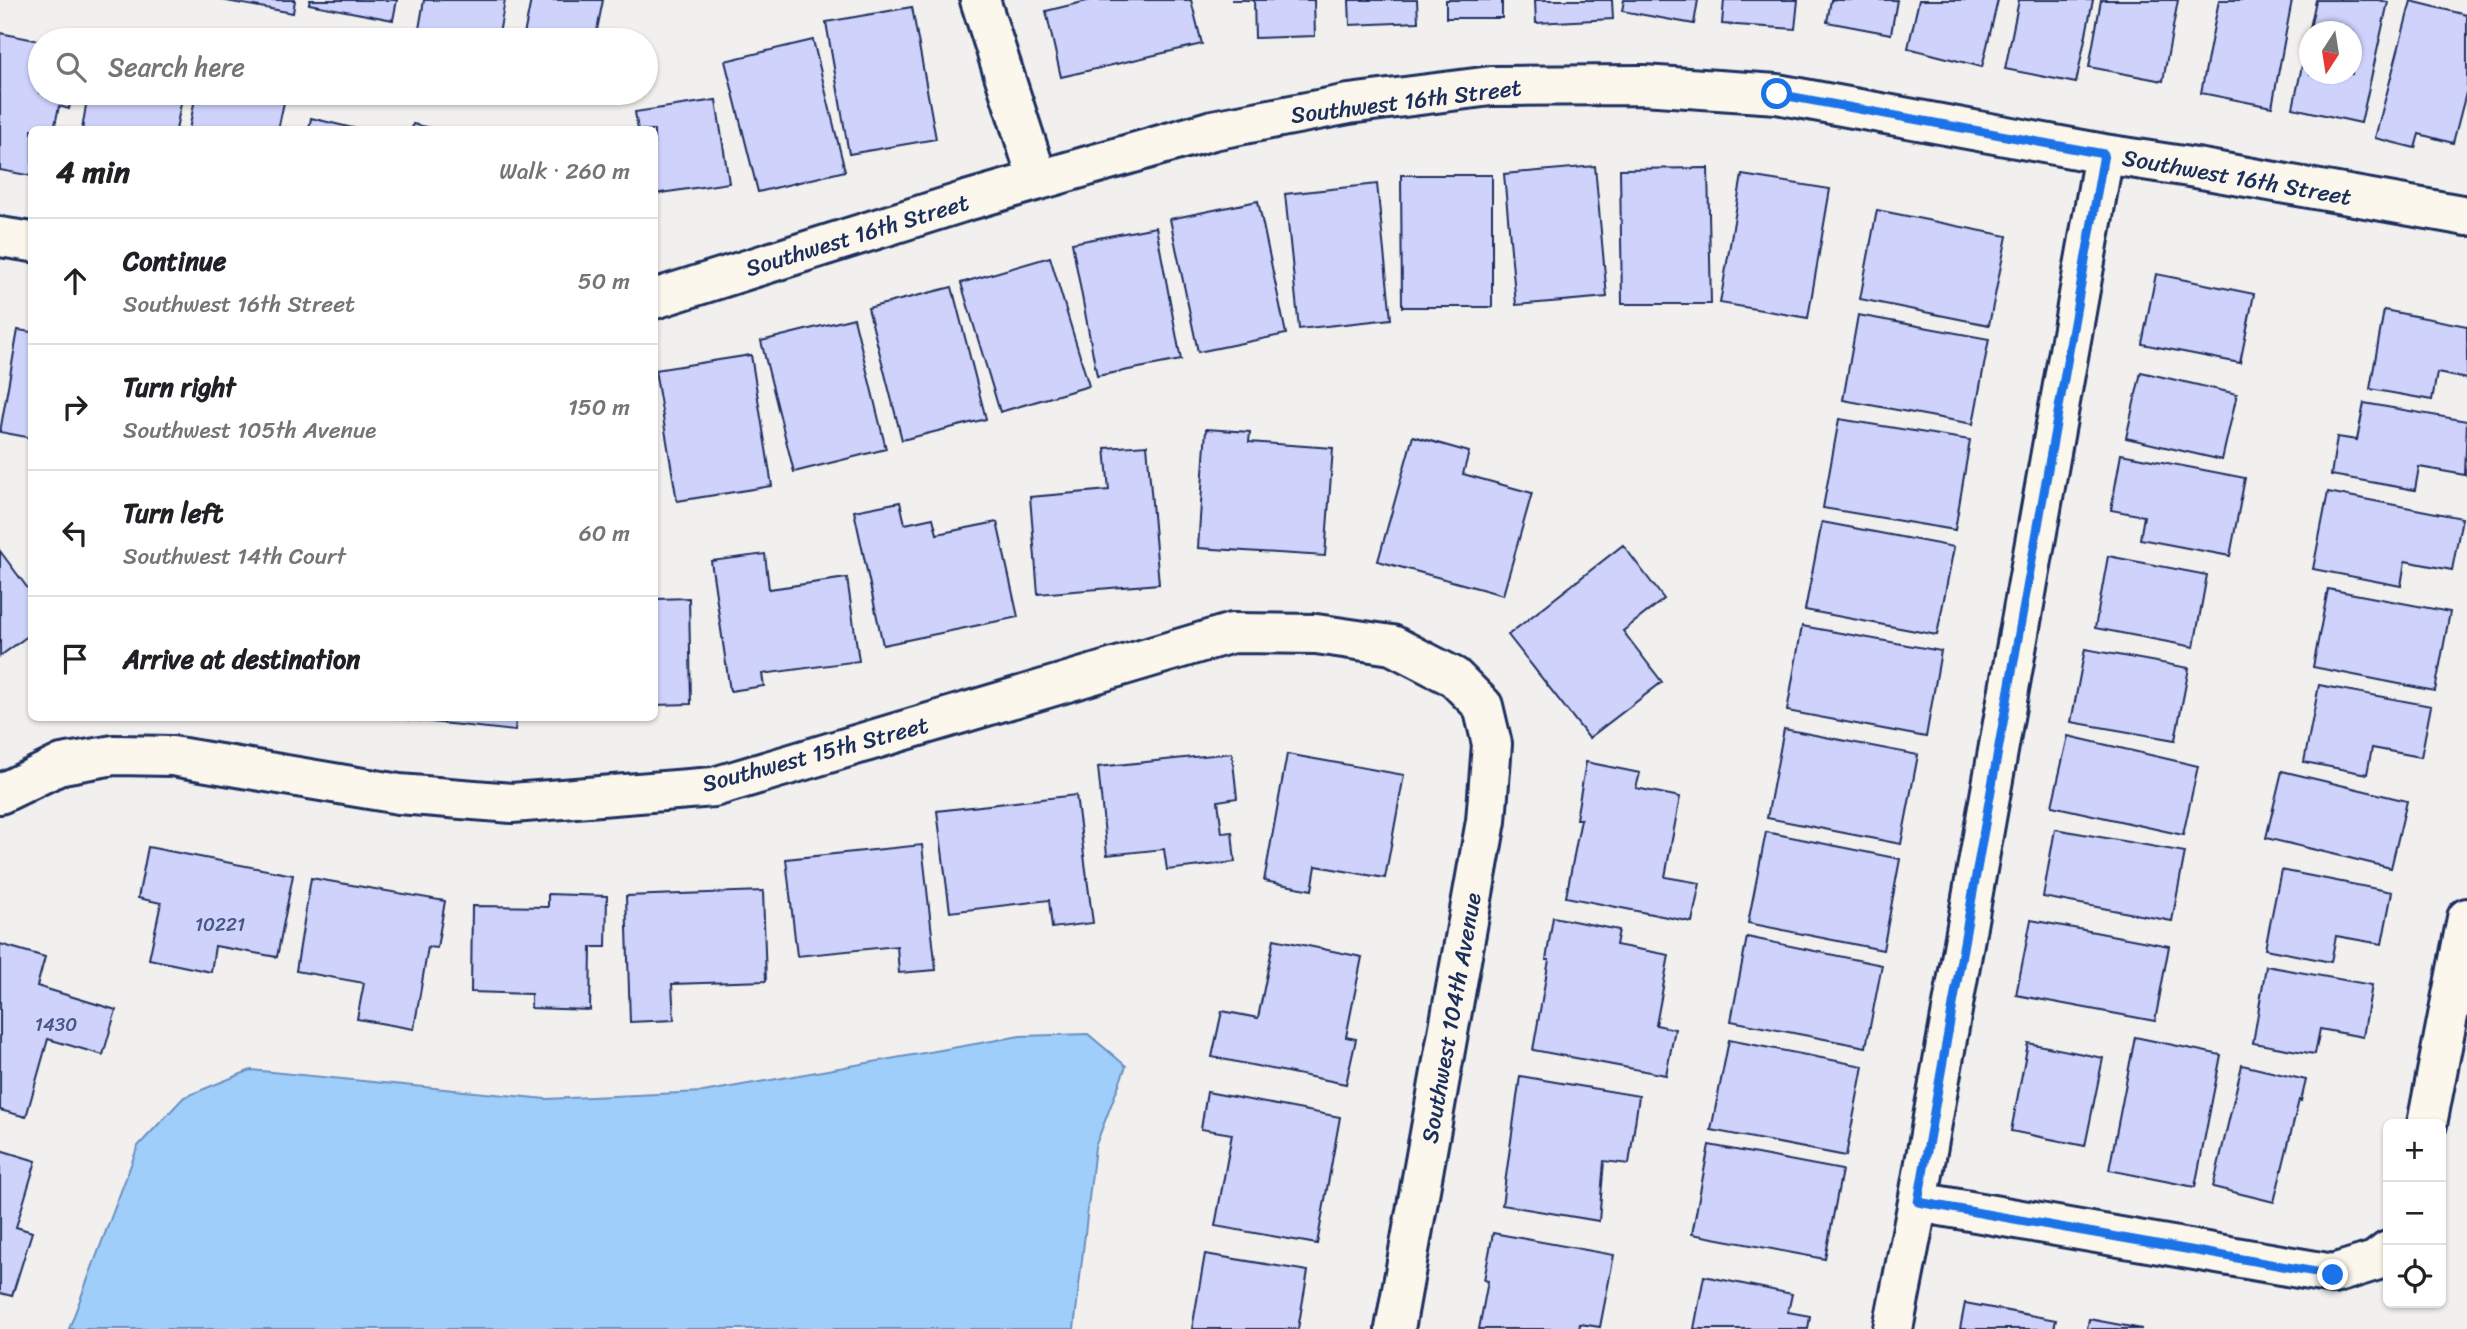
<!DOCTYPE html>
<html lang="en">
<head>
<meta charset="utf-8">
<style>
  :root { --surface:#fff; --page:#f6f6f6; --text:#202124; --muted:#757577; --line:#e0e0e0 }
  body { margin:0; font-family:Sriracha,sans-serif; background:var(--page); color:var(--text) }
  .controls { position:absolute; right:21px; bottom:21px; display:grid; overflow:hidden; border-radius:10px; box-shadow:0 2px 5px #0004 }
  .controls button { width:63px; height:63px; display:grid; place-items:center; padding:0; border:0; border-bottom:2px solid var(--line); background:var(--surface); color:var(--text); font:35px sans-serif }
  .compass { position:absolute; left:2299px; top:21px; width:63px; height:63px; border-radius:50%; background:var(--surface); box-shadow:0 2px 5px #0004; rotate:192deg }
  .stop { position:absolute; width:21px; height:21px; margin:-16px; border:5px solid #1a73e8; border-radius:50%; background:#fff }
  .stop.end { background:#1a73e8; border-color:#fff; box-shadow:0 2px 7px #0008 }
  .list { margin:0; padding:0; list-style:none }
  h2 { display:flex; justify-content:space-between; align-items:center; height:91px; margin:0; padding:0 28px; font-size:30px }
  h2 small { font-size:23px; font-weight:400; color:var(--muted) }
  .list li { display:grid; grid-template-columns:46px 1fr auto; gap:21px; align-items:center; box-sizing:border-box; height:126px; padding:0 28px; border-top:2px solid var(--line) }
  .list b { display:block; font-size:26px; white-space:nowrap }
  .list p { margin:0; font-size:23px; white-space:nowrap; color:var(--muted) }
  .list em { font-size:23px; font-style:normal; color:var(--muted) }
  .icon { flex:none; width:38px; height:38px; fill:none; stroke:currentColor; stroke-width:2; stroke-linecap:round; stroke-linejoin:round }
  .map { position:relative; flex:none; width:2467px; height:1329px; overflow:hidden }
  .search { position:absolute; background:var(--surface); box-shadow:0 2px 5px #0004; left:28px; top:28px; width:630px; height:77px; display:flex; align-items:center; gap:18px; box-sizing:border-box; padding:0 24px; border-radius:38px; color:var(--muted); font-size:26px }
  .panel { position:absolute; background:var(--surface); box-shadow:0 2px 5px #0004; left:28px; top:126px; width:630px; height:595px; border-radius:10px }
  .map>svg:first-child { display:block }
  .water { fill:#9fcefb; stroke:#6a8ebc; stroke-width:2 }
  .building { fill:#cfd3fc; stroke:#1b2f5e; stroke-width:2; fill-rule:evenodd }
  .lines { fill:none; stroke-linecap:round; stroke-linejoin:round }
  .minor-casing { stroke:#1b2f5e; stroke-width:44 }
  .minor { stroke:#fbf7ec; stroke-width:38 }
  .route { stroke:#1a73e8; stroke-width:9 }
  .labels { text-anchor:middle; stroke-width:5; stroke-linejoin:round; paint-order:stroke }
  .number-label { font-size:19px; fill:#485886 }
  .street-label { font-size:23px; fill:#1b2f5e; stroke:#fbf7ec }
</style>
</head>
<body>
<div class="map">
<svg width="2467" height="1329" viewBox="0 0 2467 1329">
  <rect width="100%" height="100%" fill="#f2f0ef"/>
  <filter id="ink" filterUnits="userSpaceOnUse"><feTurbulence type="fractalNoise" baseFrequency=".0143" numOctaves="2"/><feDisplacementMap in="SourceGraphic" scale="14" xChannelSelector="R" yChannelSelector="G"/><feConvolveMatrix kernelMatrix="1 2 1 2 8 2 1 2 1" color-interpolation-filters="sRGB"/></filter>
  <g filter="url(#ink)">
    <path class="water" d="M 1088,1034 L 1126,1066 L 1095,1147 L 1074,1329 L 69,1329 L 138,1146 L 184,1097 L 251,1070 L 546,1099 L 703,1092 L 1020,1036 Z"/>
    <path class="building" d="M 221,0 L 295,0 L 293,13 Z
      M 310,0 L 397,0 L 393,20 L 309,4 Z
      M 424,0 L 505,0 L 498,40 L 446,40 L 418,35 Z
      M 531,0 L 603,0 L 595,40 L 523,40 Z
      M 1091,0 L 1191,0 L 1202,44 L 1061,77 L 1046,11 Z
      M 1231,0 L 1314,0 L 1315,36 L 1255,38 L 1254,0 Z
      M 1349,0 L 1417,0 L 1418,22 L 1350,25 Z
      M 1446,0 L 1502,0 L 1502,18 L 1446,18 Z
      M 1535,0 L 1612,0 L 1613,19 L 1536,23 Z
      M 1624,0 L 1698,0 L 1694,24 L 1622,11 Z
      M 1724,0 L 1798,0 L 1795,29 L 1722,24 Z
      M 1831,0 L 1897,0 L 1891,34 L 1827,22 Z
      M 1919,0 L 1998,0 L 1982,67 L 1908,48 Z
      M 2019,0 L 2093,0 L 2076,83 L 2005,69 Z
      M 2101,0 L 2178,0 L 2163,81 L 2089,67 Z
      M 2219,0 L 2292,0 L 2272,107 L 2201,93 Z
      M 2316,0 L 2378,0 L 2388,2 L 2361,123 L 2293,108 ZM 2310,32 L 2352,32 L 2352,74 L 2310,74 Z
      M 2411,1 L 2467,15 L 2467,89 L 2453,143 L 2419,134 L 2415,148 L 2375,138 Z
      M 912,7 L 936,139 L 849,154 L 826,22 Z
      M 0,33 L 40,41 L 40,93 L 72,93 L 69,109 L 59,106 L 54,130 L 32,130 L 32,176 L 0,170 Z
      M 813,40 L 845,171 L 758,192 L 725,61 Z
      M 88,93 L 183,93 L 176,130 L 82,130 Z
      M 196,93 L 286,93 L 278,130 L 189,130 Z
      M 716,100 L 729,183 L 654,194 L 654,130 L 638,130 L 635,112 Z
      M 311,118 L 361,130 L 309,130 Z
      M 413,124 L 440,130 L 412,130 Z
      M 597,124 L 598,130 L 556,130 Z
      M 1595,166 L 1607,297 L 1516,305 L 1504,174 Z
      M 1708,168 L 1711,304 L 1622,304 L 1620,169 Z
      M 1401,175 L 1492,175 L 1492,307 L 1402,307 Z
      M 1742,175 L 1830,189 L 1808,318 L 1720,303 Z
      M 1377,184 L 1391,319 L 1299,329 L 1285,194 Z
      M 1258,201 L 1286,334 L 1198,352 L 1170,219 Z
      M 1877,210 L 2007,236 L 1989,325 L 1860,299 Z
      M 1156,227 L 1181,360 L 1097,376 L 1072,243 Z
      M 1050,257 L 1089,386 L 1000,412 L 961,283 Z
      M 2156,274 L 2254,294 L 2240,363 L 2142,344 Z
      M 952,287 L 986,419 L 902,440 L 868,308 Z
      M 2384,310 L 2467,326 L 2467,379 L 2437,373 L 2432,400 L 2370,389 Z
      M 1858,315 L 1989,339 L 1973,424 L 1843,400 Z
      M 854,318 L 886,449 L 794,472 L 761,341 Z
      M 18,330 L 32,332 L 32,438 L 0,432 Z
      M 751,355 L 772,486 L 677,501 L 655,370 Z
      M 2141,372 L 2237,394 L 2222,460 L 2126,438 Z
      M 2364,403 L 2467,421 L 2465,475 L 2419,467 L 2415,490 L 2331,475 L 2337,437 L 2357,440 Z
      M 1839,419 L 1970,440 L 1955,530 L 1823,508 Z
      M 1206,429 L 1250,432 L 1249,442 L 1333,448 L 1325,556 L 1198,548 Z
      M 1413,436 L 1469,452 L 1463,474 L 1532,493 L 1503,595 L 1378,561 Z
      M 1147,445 L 1159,584 L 1038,594 L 1030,497 L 1109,490 L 1105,448 Z
      M 2121,454 L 2245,478 L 2230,556 L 2140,539 L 2144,516 L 2111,510 Z
      M 2328,492 L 2462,518 L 2452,570 L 2405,561 L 2401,586 L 2313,569 Z
      M 900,502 L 905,524 L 933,518 L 937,534 L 997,522 L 1018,617 L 883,645 L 854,511 Z
      M 1822,522 L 1954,547 L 1937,635 L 1805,610 Z
      M 1623,545 L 1664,599 L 1623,631 L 1662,682 L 1589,738 L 1508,635 Z
      M 0,551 L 32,594 L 32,633 L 0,656 Z
      M 765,554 L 769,589 L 847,578 L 859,661 L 762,674 L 764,686 L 730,691 L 711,561 Z
      M 2108,556 L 2207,575 L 2194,647 L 2095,628 Z
      M 2328,589 L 2450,612 L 2435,691 L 2313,667 Z
      M 689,598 L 691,704 L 654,705 L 656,599 Z
      M 1802,626 L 1941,651 L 1926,737 L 1787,711 Z
      M 2085,649 L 2189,668 L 2175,740 L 2071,722 Z
      M 2319,685 L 2431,706 L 2421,757 L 2372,748 L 2367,774 L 2304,762 Z
      M 394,718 L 516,718 L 515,731 Z
      M 1784,729 L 1918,755 L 1901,844 L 1767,818 Z
      M 2068,736 L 2198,766 L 2183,835 L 2052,806 Z
      M 1232,753 L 1237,798 L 1218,801 L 1222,833 L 1232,832 L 1235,862 L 1167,870 L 1164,849 L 1107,855 L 1098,767 Z
      M 1287,754 L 1404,775 L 1385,878 L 1316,866 L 1312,890 L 1264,881 Z
      M 1586,762 L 1640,773 L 1636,788 L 1680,797 L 1665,877 L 1700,883 L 1692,922 L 1566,897 L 1581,819 L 1576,819 Z
      M 2282,771 L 2407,801 L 2391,868 L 2266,838 Z
      M 1076,795 L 1093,923 L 1052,928 L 1049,900 L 950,912 L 937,811 Z
      M 2055,829 L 2185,852 L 2172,921 L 2043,897 Z
      M 1766,832 L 1900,859 L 1883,950 L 1748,923 Z
      M 922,845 L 936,970 L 899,973 L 897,946 L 797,956 L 786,859 Z
      M 148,847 L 293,875 L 277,957 L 215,946 L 211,972 L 149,959 L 161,903 L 138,898 Z
      M 2281,870 L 2392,892 L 2382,944 L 2336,936 L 2331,962 L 2265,949 Z
      M 311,878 L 445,901 L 437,948 L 428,947 L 414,1029 L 357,1019 L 364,983 L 296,971 Z
      M 763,891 L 766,981 L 672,984 L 674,1020 L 630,1022 L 626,896 Z
      M 548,894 L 607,896 L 606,947 L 591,947 L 590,1010 L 531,1008 L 531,994 L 471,992 L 472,906 L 548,907 Z
      M 1553,917 L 1619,930 L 1616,945 L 1669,955 L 1656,1025 L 1675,1029 L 1666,1075 L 1533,1050 L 1549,960 L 1546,960 Z
      M 2031,920 L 2169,946 L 2155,1021 L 2016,995 Z
      M 1747,937 L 1882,965 L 1866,1047 L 1731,1021 Z
      M 1274,939 L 1362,957 L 1346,1037 L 1356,1039 L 1346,1084 L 1212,1057 L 1222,1011 L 1258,1018 Z
      M 0,944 L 45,957 L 37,986 L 116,1010 L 103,1055 L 48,1039 L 26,1117 L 0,1110 Z
      M 2266,966 L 2372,985 L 2363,1037 L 2320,1029 L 2315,1054 L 2253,1043 Z
      M 2135,1037 L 2221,1055 L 2195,1187 L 2109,1170 Z
      M 1729,1040 L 1863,1066 L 1846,1156 L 1711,1130 Z
      M 2028,1043 L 2103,1058 L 2085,1146 L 2011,1131 Z
      M 2242,1065 L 2306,1080 L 2301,1101 L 2299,1100 L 2274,1202 L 2213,1187 Z
      M 1520,1076 L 1639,1096 L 1629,1164 L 1604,1161 L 1599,1221 L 1502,1205 Z
      M 1207,1092 L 1340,1117 L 1317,1244 L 1215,1226 L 1232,1134 L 1201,1129 Z
      M 1709,1145 L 1842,1170 L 1825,1259 L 1692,1234 Z
      M 0,1150 L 36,1161 L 16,1227 L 32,1232 L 12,1296 L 0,1293 Z
      M 1493,1233 L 1614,1255 L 1600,1327 L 1580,1324 L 1579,1329 L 1479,1329 L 1488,1281 L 1484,1280 Z
      M 1205,1254 L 1308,1271 L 1298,1329 L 1192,1329 Z
      M 1704,1276 L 1792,1294 L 1788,1312 L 1810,1316 L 1808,1329 L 1694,1329 Z
      M 1965,1303 L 2056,1320 L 2054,1329 L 1960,1329 Z
      M 2089,1319 L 2142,1329 L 2087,1329 Z"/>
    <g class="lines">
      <g class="minor-casing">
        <path id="minor" d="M 980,0 L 1038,180
          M 0,237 L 32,242
          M 654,299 L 966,201 L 1213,130 L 1349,104 L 1491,86 L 1643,85 L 1777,94 L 2104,154 L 2196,168 L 2467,216
          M 0,794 L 62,764 L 114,755 L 172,756 L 399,794 L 512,803 L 714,787 L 1232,633 L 1316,634 L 1392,645 L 1454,677 L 1483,706 L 1492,744 L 1486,821 L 1395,1329
          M 2427,1124 L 2467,918
          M 1918,1202 L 2333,1274 L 2375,1261 L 2388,1251
          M 1893,1329 L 1918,1202 L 2104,154"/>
      </g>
      <use href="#minor" class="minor"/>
    </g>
  </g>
  <g class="lines" filter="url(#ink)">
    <path class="route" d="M 1777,94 L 2104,154 L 1918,1202 L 2333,1275"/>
  </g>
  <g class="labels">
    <g class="number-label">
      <text x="220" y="931">10221</text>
      <text x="56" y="1031">1430</text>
    </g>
    <g class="street-label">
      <text transform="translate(1406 101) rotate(-7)" y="8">Southwest 16th Street</text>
      <text transform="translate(2237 177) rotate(10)" y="8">Southwest 16th Street</text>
      <text transform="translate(857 235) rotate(-17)" y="8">Southwest 16th Street</text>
      <text transform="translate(815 754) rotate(-15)" y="8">Southwest 15th Street</text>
      <text transform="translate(1451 1018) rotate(-80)" y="8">Southwest 104th Avenue</text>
    </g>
  </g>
</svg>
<div class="controls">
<button>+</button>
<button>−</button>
<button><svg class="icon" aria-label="locate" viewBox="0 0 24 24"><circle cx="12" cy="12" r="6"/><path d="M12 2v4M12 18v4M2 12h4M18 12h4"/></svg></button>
</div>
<svg class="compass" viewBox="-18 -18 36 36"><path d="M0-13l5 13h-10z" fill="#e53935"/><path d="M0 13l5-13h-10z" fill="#757577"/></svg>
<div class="stop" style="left:1777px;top:94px"></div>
<div class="stop end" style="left:2333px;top:1275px"></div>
<div class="search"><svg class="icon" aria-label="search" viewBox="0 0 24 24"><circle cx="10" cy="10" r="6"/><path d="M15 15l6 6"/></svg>Search here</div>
<section class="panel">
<h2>4 min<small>Walk · 260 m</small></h2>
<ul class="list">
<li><svg class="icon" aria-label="ahead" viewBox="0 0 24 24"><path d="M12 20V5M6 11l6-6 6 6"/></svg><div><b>Continue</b><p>Southwest 16th Street</p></div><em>50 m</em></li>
<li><svg class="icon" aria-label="right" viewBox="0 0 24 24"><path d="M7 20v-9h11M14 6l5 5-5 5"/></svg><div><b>Turn right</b><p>Southwest 105th Avenue</p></div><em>150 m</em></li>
<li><svg class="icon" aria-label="left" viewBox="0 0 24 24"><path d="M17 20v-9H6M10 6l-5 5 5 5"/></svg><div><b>Turn left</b><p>Southwest 14th Court</p></div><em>60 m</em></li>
<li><svg class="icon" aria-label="arrive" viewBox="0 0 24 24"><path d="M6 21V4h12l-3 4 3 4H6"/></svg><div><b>Arrive at destination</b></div></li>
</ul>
</section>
</div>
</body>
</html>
